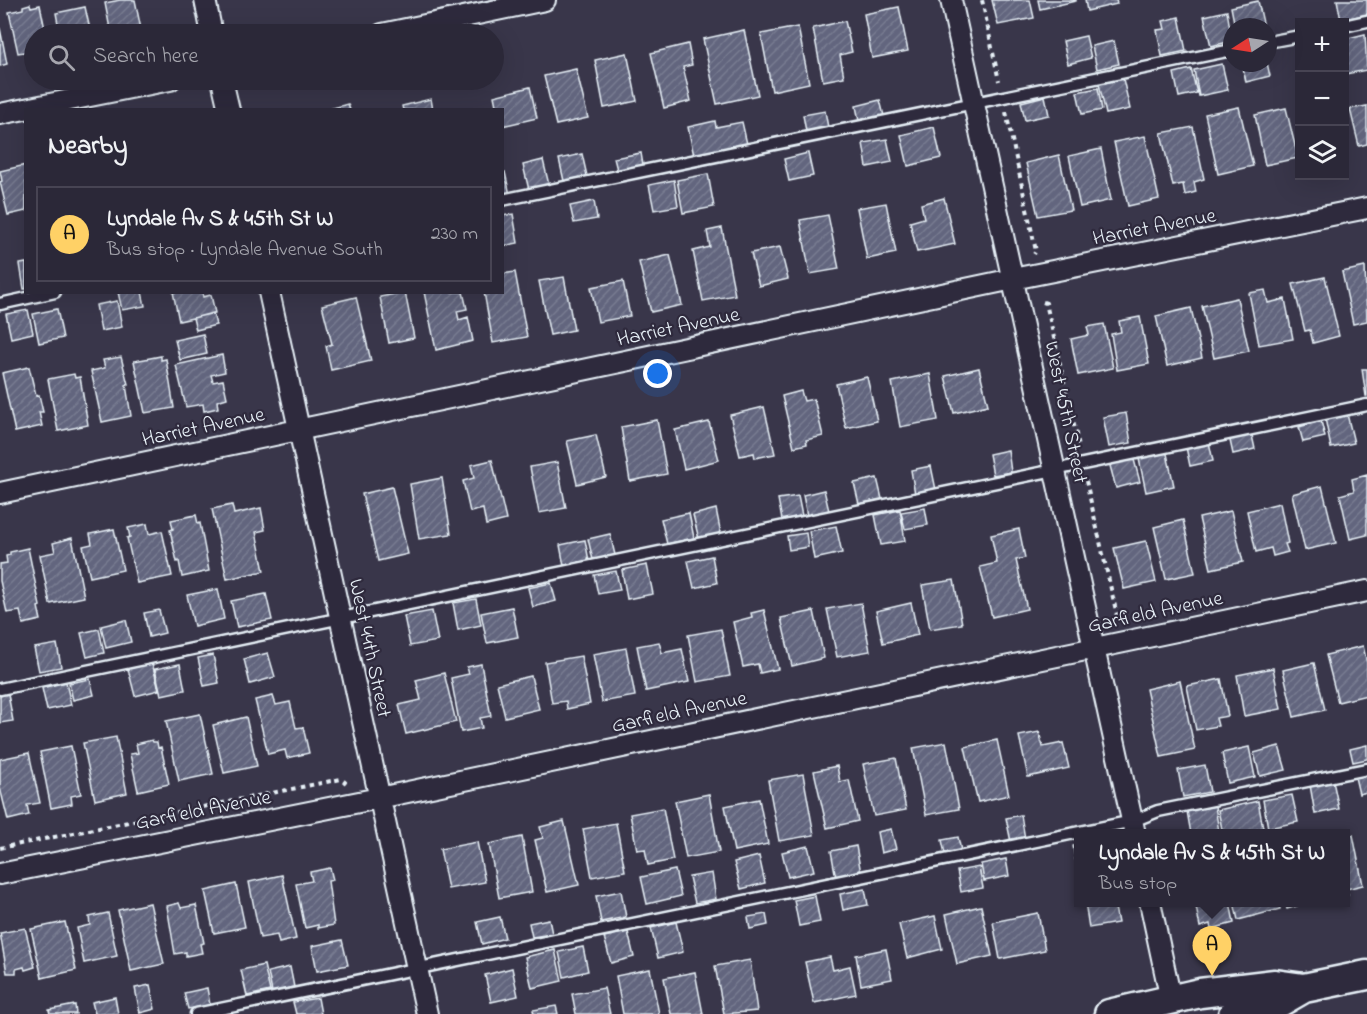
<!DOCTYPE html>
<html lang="en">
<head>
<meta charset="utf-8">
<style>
  :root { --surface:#2b2838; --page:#333040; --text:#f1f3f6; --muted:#a6a6ae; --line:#474453; --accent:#ffd166 }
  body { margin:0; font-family:"Indie Flower",sans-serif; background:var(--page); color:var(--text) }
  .controls { position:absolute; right:18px; top:18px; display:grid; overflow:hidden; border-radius:0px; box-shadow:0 6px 24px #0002 }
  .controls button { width:54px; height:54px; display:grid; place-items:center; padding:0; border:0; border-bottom:2px solid var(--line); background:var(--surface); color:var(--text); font:30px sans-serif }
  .compass { position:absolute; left:1223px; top:18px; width:54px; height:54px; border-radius:50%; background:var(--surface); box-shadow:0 6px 24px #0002; rotate:258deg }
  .you { position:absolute; left:658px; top:374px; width:21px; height:21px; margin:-15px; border:4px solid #fff; border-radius:50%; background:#1a73e8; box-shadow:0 0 0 9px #1a73e833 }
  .badge { display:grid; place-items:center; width:39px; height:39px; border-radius:50%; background:var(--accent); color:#111; font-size:20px; font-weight:700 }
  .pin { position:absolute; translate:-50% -50px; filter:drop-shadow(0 2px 3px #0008) }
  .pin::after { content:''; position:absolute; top:32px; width:21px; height:18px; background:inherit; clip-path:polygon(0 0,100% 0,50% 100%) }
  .popup { position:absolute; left:1074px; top:829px; width:276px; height:78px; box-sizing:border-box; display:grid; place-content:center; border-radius:0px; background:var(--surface); filter:drop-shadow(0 2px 4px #0005); font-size:20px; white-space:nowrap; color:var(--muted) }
  .popup b { font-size:22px; color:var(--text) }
  .popup::after { content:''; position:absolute; left:50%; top:100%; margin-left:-12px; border:12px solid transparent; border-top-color:var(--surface) }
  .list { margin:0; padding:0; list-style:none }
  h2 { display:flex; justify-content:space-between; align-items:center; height:78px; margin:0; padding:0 24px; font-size:26px }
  h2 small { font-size:20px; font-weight:400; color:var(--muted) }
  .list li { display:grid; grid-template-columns:39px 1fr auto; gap:18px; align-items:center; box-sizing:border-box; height:96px; margin:0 12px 12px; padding:0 12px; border:2px solid var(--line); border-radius:0px }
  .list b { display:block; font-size:22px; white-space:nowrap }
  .list p { margin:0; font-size:20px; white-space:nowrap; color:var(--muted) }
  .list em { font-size:20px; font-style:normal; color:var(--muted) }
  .icon { flex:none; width:33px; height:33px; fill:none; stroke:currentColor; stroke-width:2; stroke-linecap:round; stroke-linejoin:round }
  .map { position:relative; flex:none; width:1367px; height:1014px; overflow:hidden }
  .search { position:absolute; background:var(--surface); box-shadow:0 6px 24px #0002; left:24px; top:24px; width:480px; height:66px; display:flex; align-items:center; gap:15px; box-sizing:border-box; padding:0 21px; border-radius:33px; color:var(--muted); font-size:22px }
  .panel { position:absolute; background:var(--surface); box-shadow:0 6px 24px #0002; left:24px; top:108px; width:480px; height:186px; border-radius:0px }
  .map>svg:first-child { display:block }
  .building { fill:url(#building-hatch); stroke:#e8f1f8; stroke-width:1.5 }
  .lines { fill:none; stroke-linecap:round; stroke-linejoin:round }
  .service-casing { stroke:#e8f1f8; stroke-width:15 }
  .minor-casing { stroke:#e8f1f8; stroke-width:24 }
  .secondary-casing { stroke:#e8f1f8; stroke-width:33 }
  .path { stroke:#e8f1f8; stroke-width:4; stroke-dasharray:4.5 4.5; stroke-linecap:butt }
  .service { stroke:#2f2a3d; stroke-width:10 }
  .minor { stroke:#2f2a3d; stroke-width:20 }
  .secondary { stroke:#2f2a3d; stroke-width:28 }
  .labels { text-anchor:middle; stroke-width:4.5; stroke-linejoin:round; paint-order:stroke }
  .street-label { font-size:21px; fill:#e8f1f8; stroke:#2f2a3d }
</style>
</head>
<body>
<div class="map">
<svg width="1367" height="1014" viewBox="0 0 1367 1014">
  <defs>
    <pattern id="building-hatch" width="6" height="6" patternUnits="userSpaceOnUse" patternTransform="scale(1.5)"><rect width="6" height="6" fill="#62657e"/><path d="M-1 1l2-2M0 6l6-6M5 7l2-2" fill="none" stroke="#787c91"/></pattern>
  </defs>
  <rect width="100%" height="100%" fill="#39364a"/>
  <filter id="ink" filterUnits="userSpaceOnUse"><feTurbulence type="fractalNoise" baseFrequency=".0167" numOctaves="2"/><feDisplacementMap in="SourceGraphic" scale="12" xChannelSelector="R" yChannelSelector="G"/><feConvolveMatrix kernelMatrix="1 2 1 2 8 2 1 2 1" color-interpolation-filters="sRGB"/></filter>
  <g filter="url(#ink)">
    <path class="building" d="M 120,0 L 135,0 L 142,34 L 111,34 L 105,3 Z
      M 992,0 L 1030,0 L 1034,18 L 998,25 Z
      M 1038,0 L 1076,0 L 1076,1 L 1040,9 Z
      M 1085,0 L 1116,0 L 1117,4 L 1087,11 Z
      M 1337,0 L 1367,0 L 1367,14 L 1341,20 Z
      M 1258,1 L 1264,27 L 1235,27 L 1231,7 Z
      M 30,4 L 31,7 L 40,5 L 46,34 L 34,34 L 34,59 L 32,60 L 31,51 L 18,53 L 9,12 L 23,9 L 23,6 Z
      M 85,7 L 91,34 L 60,34 L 56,13 Z
      M 899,7 L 908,51 L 872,58 L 864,14 Z
      M 1227,11 L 1232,41 L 1211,46 L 1204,16 Z
      M 1179,17 L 1186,51 L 1162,56 L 1157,30 L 1165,29 L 1163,21 Z
      M 845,21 L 852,52 L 840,55 L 844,77 L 823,81 L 813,28 Z
      M 798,27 L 809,83 L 772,91 L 761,34 Z
      M 0,28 L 7,64 L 0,66 Z
      M 744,30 L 758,95 L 717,104 L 703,39 Z
      M 1365,34 L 1367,70 L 1345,74 L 1344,39 Z
      M 1086,36 L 1091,58 L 1068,64 L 1063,41 Z
      M 1114,41 L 1119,64 L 1097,69 L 1092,46 Z
      M 688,44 L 692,65 L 683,67 L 691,101 L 664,108 L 651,53 Z
      M 627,53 L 637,101 L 604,108 L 595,60 Z
      M 1242,63 L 1267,63 L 1270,76 L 1246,82 Z
      M 1222,64 L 1228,90 L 1199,96 L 1194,70 Z
      M 576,69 L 588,118 L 556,125 L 544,76 Z
      M 1191,69 L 1197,93 L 1179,97 L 1174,73 Z
      M 1123,79 L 1130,109 L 1106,114 L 1099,84 Z
      M 530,87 L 537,118 L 502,126 L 502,110 L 497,110 L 494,96 Z
      M 1098,88 L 1102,110 L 1082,114 L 1077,92 Z
      M 1045,96 L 1049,115 L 1025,120 L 1021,102 Z
      M 431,99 L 433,110 L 403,110 L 402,106 Z
      M 880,100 L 885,120 L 860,126 L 856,106 Z
      M 348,104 L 350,110 L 326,110 Z
      M 1367,106 L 1367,144 L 1359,146 L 1350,109 Z
      M 1239,107 L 1253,166 L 1218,174 L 1205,114 Z
      M 1286,108 L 1298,158 L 1265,165 L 1255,115 Z
      M 825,111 L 829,133 L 807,137 L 803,115 Z
      M 715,121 L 716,127 L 742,122 L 747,144 L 694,156 L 688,127 Z
      M 934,127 L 941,158 L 908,166 L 901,135 Z
      M 1193,127 L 1204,179 L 1194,182 L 1196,192 L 1185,195 L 1183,184 L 1173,186 L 1161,133 Z
      M 1145,136 L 1159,199 L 1128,206 L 1114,142 Z
      M 887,139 L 892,162 L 867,167 L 863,143 Z
      M 1101,149 L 1111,200 L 1080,207 L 1069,156 Z
      M 641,153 L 643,165 L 617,170 L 614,158 Z
      M 808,153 L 813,176 L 789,181 L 784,159 Z
      M 582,154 L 587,176 L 564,181 L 559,159 Z
      M 1059,155 L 1071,210 L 1038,216 L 1026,163 Z
      M 543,160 L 549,185 L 529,190 L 523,165 Z
      M 26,165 L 26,211 L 8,215 L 0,182 L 2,181 L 0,171 Z
      M 505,172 L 510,195 L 502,196 L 502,173 Z
      M 708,174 L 714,207 L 683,213 L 677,180 Z
      M 674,180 L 678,206 L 654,210 L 649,185 Z
      M 944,198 L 955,244 L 917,252 L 910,222 L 924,218 L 921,204 Z
      M 594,201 L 597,219 L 574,223 L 570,206 Z
      M 886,203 L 896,253 L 867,259 L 857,208 Z
      M 513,214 L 518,243 L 502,246 L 502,216 Z
      M 828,215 L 839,269 L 810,274 L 800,220 Z
      M 722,228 L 735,295 L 703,301 L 693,251 L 710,247 L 707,231 Z
      M 780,247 L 788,279 L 759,286 L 751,253 Z
      M 670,255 L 682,305 L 651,312 L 639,262 Z
      M 26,263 L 26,289 L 24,289 L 20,264 Z
      M 1365,267 L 1367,321 L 1353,324 L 1342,272 Z
      M 515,272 L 527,337 L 493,343 L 484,292 L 502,292 L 502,274 Z
      M 564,277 L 574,330 L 550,335 L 539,281 Z
      M 1325,277 L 1339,336 L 1313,343 L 1310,330 L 1305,331 L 1293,284 Z
      M 623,281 L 630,316 L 598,322 L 591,287 Z
      M 1265,290 L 1268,303 L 1285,299 L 1293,339 L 1259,345 L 1249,293 Z
      M 118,292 L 142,292 L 145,306 L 122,310 Z
      M 173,292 L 202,292 L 203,297 L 211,295 L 215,313 L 179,321 Z
      M 405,292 L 414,338 L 389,343 L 380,297 Z
      M 424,292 L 463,292 L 467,309 L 457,311 L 459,320 L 468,317 L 473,341 L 436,350 Z
      M 356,297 L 371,361 L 331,370 L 326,346 L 332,344 L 322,305 Z
      M 1237,298 L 1249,351 L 1214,358 L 1202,306 Z
      M 117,301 L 122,327 L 101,331 L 96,305 Z
      M 1191,308 L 1202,358 L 1167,366 L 1156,316 Z
      M 57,309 L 63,338 L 39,343 L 33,314 Z
      M 28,310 L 33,333 L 11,338 L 6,314 Z
      M 213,313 L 216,325 L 196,330 L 193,318 Z
      M 1140,317 L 1149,364 L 1117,370 L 1111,334 L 1121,332 L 1119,321 Z
      M 1104,324 L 1113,368 L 1078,375 L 1071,339 L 1089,335 L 1087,327 Z
      M 203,334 L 207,354 L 180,360 L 175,340 Z
      M 222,355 L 225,372 L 211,375 L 213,382 L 223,380 L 227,398 L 217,401 L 218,408 L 204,411 L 203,404 L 186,407 L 176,365 Z
      M 161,356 L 161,360 L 166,359 L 174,408 L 145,413 L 134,361 Z
      M 121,357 L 128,384 L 126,385 L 131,416 L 102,422 L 91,371 L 105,368 L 103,360 Z
      M 29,367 L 36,396 L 39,395 L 43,412 L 39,412 L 42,426 L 15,432 L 2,373 Z
      M 979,368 L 988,405 L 954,413 L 945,376 Z
      M 1362,369 L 1367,369 L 1367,396 L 1366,396 Z
      M 74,374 L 75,378 L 80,377 L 88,425 L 58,431 L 48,379 Z
      M 930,374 L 938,420 L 900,427 L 892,382 Z
      M 867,377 L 877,421 L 846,428 L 836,384 Z
      M 801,391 L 804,401 L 814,399 L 823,436 L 806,440 L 807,444 L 794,447 L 782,396 Z
      M 764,407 L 775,454 L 755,458 L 754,453 L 740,456 L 730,415 Z
      M 1126,413 L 1131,443 L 1109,447 L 1103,417 Z
      M 1347,414 L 1354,443 L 1331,448 L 1325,418 Z
      M 657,420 L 667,474 L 630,481 L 621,427 Z
      M 1321,421 L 1325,437 L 1303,442 L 1299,427 Z
      M 709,422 L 719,460 L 684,469 L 675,430 Z
      M 1251,431 L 1255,449 L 1233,454 L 1229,436 Z
      M 596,435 L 606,477 L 577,484 L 567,441 Z
      M 1209,442 L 1213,461 L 1190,466 L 1186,447 Z
      M 1166,449 L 1174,486 L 1146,492 L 1138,454 Z
      M 1008,450 L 1011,472 L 993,475 L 989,454 Z
      M 1133,456 L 1140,482 L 1116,488 L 1109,462 Z
      M 492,460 L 506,520 L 486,525 L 483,509 L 470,512 L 463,481 L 474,478 L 471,465 Z
      M 557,462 L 566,508 L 539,513 L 530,467 Z
      M 931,466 L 936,490 L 915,494 L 911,470 Z
      M 1367,475 L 1367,535 L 1350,539 L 1340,495 L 1354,491 L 1352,479 Z
      M 442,478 L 451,534 L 419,539 L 410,484 Z
      M 877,478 L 882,499 L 859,504 L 854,483 Z
      M 1322,486 L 1336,543 L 1305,550 L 1292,494 Z
      M 392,487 L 408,554 L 378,561 L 362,494 Z
      M 824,490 L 829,511 L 807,516 L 803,495 Z
      M 798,496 L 802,516 L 782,520 L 778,499 Z
      M 1280,503 L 1288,543 L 1285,544 L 1288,552 L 1273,556 L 1271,548 L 1256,552 L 1247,511 Z
      M 232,505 L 234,514 L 261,508 L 265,530 L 256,532 L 264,571 L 227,579 L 212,509 Z
      M 925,508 L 928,525 L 905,529 L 901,512 Z
      M 716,509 L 721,534 L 699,539 L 693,515 Z
      M 900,510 L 905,541 L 881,545 L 875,515 Z
      M 1231,511 L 1243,562 L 1211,569 L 1199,518 Z
      M 689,513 L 694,538 L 667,544 L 661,519 Z
      M 196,515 L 198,524 L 200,523 L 209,571 L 182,577 L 179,561 L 177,562 L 170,530 L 173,529 L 171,520 Z
      M 1183,520 L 1195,573 L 1166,579 L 1154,527 Z
      M 147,524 L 149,534 L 162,531 L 172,576 L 137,583 L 127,538 L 130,537 L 128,528 Z
      M 836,526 L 842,553 L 814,559 L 809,531 Z
      M 114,529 L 123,570 L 90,577 L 83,546 L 92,544 L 90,534 Z
      M 1019,529 L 1025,558 L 1016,560 L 1027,609 L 992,617 L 980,567 L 997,563 L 991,535 Z
      M 806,533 L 808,547 L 789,550 L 787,536 Z
      M 610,534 L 615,555 L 593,560 L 588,539 Z
      M 72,538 L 84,597 L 50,604 L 40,555 L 55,552 L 53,543 Z
      M 585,540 L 589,561 L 564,566 L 560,545 Z
      M 1146,541 L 1156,582 L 1124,589 L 1114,548 Z
      M 28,548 L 40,606 L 38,607 L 41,620 L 23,624 L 20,611 L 7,613 L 0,581 L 0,564 L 7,563 L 6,556 L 10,555 L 10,552 Z
      M 712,556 L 717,583 L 694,588 L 688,561 Z
      M 647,565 L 653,594 L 627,599 L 622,570 Z
      M 616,571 L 620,590 L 598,594 L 594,575 Z
      M 954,580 L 962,624 L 930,629 L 922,585 Z
      M 551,583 L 556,601 L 533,607 L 528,588 Z
      M 218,589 L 224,619 L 194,626 L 187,595 Z
      M 266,594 L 272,620 L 237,627 L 231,601 Z
      M 476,599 L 481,625 L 458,630 L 453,603 Z
      M 861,603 L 870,651 L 837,657 L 827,609 Z
      M 911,603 L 918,635 L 883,643 L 876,611 Z
      M 512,607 L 518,637 L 487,643 L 481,613 Z
      M 159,610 L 165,633 L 149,637 L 144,613 Z
      M 764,610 L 778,669 L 760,673 L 758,664 L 743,667 L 733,622 L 752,617 L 751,613 Z
      M 432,611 L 438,641 L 410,646 L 404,616 Z
      M 814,611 L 824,658 L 792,666 L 781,618 Z
      M 126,620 L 131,642 L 106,648 L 101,626 Z
      M 99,629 L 104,653 L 87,657 L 81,633 Z
      M 721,629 L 730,676 L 697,682 L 688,635 Z
      M 659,642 L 662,653 L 682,649 L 689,682 L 646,691 L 637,646 Z
      M 57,644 L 61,667 L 39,671 L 34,648 Z
      M 1363,646 L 1367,663 L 1367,695 L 1338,702 L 1326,655 Z
      M 626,648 L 635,696 L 602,702 L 593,654 Z
      M 268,653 L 275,677 L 250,684 L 244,659 Z
      M 213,655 L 219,683 L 204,686 L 198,658 Z
      M 581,656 L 590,704 L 567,709 L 566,701 L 552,703 L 545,662 Z
      M 152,663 L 159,690 L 135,696 L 128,669 Z
      M 1314,663 L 1325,710 L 1294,717 L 1283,670 Z
      M 180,664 L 185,690 L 161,695 L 155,669 Z
      M 481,664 L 491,716 L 480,718 L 482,728 L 461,732 L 451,678 L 469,674 L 467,667 Z
      M 1273,668 L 1281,709 L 1244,716 L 1237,675 Z
      M 444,673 L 456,722 L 406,734 L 399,705 L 421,700 L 416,680 Z
      M 531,676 L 539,709 L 505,717 L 497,684 Z
      M 90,679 L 94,695 L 73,700 L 69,683 Z
      M 1221,679 L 1228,716 L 1216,718 L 1218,726 L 1196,730 L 1187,686 Z
      M 1180,681 L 1195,750 L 1161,757 L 1146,689 Z
      M 66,682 L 71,705 L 47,710 L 42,688 Z
      M 8,694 L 13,721 L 0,723 L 0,696 Z
      M 273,696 L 276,705 L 290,702 L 296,728 L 303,727 L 309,753 L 287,758 L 285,750 L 268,754 L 255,700 Z
      M 200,714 L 213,774 L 179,781 L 166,721 Z
      M 246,717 L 257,766 L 224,773 L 213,725 Z
      M 1039,732 L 1043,747 L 1063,743 L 1069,768 L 1028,777 L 1019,736 Z
      M 116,737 L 127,793 L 95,800 L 83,743 Z
      M 152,740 L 153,742 L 157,742 L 158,748 L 161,747 L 169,784 L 138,791 L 130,754 L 138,753 L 136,744 Z
      M 997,740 L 1009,795 L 978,802 L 965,747 Z
      M 946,742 L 959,809 L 926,815 L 913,748 Z
      M 1367,745 L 1367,759 L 1353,762 L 1350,749 Z
      M 71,746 L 81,794 L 71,796 L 72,804 L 51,808 L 40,752 Z
      M 1279,746 L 1286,770 L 1260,776 L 1254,753 Z
      M 1249,747 L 1255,777 L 1228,783 L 1222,753 Z
      M 29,753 L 40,803 L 27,805 L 29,815 L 8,820 L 0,788 L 0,759 Z
      M 896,758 L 906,810 L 874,816 L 863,764 Z
      M 1205,765 L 1210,792 L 1183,797 L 1178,770 Z
      M 837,766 L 840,782 L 849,780 L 858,821 L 827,828 L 814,771 Z
      M 803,774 L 814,835 L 779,841 L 768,780 Z
      M 1367,774 L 1367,792 L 1359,794 L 1355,777 Z
      M 1333,781 L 1339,809 L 1315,814 L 1310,785 Z
      M 709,794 L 719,852 L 686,858 L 675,801 Z
      M 1292,795 L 1298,822 L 1268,828 L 1263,800 Z
      M 759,799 L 768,844 L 734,851 L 725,806 Z
      M 1258,801 L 1263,828 L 1238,834 L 1223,834 L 1218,810 Z
      M 1215,806 L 1219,832 L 1191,834 L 1187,811 Z
      M 663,808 L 673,860 L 648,865 L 645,849 L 637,850 L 630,814 Z
      M 1021,815 L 1025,839 L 1011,842 L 1006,818 Z
      M 564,821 L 579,885 L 547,892 L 535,840 L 543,838 L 540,827 Z
      M 616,823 L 625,871 L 592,877 L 583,829 Z
      M 891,829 L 896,849 L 881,853 L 877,832 Z
      M 1353,835 L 1363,885 L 1346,889 L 1348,895 L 1346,895 L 1346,837 Z
      M 522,837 L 532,892 L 499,898 L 489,844 Z
      M 958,837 L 961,851 L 945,854 L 942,840 Z
      M 477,842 L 485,882 L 448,889 L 440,849 Z
      M 1078,845 L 1078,862 L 1076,863 L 1073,846 Z
      M 808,846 L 814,871 L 788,877 L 782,852 Z
      M 856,846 L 861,873 L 836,878 L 831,851 Z
      M 759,856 L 765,883 L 741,889 L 734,862 Z
      M 1006,859 L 1009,876 L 984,881 L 981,864 Z
      M 979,867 L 983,888 L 961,892 L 957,871 Z
      M 330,868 L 333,880 L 328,881 L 334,925 L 318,928 L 318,925 L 305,928 L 296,884 L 312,881 L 310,872 Z
      M 675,870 L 681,896 L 647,904 L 641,877 Z
      M 712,873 L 716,899 L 695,903 L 689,877 Z
      M 282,875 L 296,939 L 279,943 L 277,935 L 260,938 L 249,882 Z
      M 236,884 L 245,927 L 214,933 L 205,891 Z
      M 865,889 L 868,905 L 843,910 L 840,894 Z
      M 621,891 L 626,917 L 601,922 L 596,896 Z
      M 815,896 L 820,922 L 799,926 L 794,900 Z
      M 1085,902 L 1114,902 L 1118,923 L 1089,928 Z
      M 1195,902 L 1230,902 L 1234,923 L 1211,929 L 1210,924 L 1200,927 Z
      M 1234,902 L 1279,902 L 1280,909 L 1238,920 Z
      M 1285,902 L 1310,902 L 1287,909 Z
      M 150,903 L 164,964 L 131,971 L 118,910 Z
      M 179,903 L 181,908 L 196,905 L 204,943 L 200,944 L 202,953 L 186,956 L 186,952 L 175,954 L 167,906 Z
      M 981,906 L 992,956 L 957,964 L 946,914 Z
      M 108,913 L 117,956 L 84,963 L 77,928 L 90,925 L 89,917 Z
      M 1038,913 L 1045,950 L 1000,959 L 993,922 Z
      M 766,914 L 768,925 L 750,929 L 748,917 Z
      M 935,916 L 942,949 L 907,958 L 899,924 Z
      M 500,917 L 505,938 L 482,944 L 477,922 Z
      M 549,919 L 552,934 L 532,937 L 529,923 Z
      M 65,922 L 76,970 L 42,978 L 31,929 Z
      M 676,922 L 683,952 L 658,958 L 651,928 Z
      M 25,928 L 35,967 L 25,970 L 24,967 L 16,969 L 16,973 L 7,973 L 0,933 Z
      M 628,932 L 634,957 L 611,963 L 604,937 Z
      M 342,940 L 348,965 L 317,971 L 312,946 Z
      M 583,947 L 588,971 L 564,977 L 559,952 Z
      M 886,949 L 892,979 L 861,985 L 856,955 Z
      M 555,950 L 562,981 L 532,988 L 525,957 Z
      M 830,957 L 833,970 L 850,966 L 856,994 L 814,1003 L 805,962 Z
      M 750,960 L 757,1011 L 724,1014 L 715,966 Z
      M 264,965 L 270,991 L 247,996 L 241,970 Z
      M 290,967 L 294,987 L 272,992 L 268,972 Z
      M 512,968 L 518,996 L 491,1002 L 485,975 Z
      M 650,969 L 659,1014 L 623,1014 L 616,976 Z
      M 695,972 L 703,1014 L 671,1014 L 664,978 Z
      M 150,985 L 155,1009 L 140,1013 L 135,988 Z
      M 207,988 L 210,1005 L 188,1009 L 184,993 Z
      M 604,988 L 610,1014 L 576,1014 L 572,994 Z
      M 115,997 L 118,1014 L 95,1014 L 92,1002 Z
      M 318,998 L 321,1014 L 296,1014 L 293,1002 Z
      M 75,1005 L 76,1014 L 50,1014 L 49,1010 Z
      M 556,1006 L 558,1014 L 534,1014 L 533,1010 Z"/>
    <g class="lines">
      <g class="service-casing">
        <path id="service" d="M 1344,26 L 1367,21
          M 1268,42 L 1300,36
          M 502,200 L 1232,50
          M 0,304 L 55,292
          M 0,689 L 1367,405
          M 196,1014 L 1133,821 L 1158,811 L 1367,769"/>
      </g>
      <g class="minor-casing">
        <path id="minor" d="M 205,0 L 212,34
          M 951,0 L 1135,834
          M 382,34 L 545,0
          M 222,80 L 229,110
          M 0,114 L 170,80
          M 269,292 L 427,1014
          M 0,493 L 1013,279 L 1367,208
          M 0,874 L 379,798 L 1367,591
          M 1150,902 L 1171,1000"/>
      </g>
      <g class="secondary-casing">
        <path id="secondary" d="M 1109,1014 L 1200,993 L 1275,984 L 1304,988
          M 1233,1014 L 1278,1003 L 1304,988 L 1367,975"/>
      </g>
      <path class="path" d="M 982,0 L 999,81
        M 1006,112 L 1036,251 L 1034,254
        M 1043,302 L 1046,303 L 1079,447
        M 1086,481 L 1117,615 L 1113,622
        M 0,848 L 341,779 L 346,783"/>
      <use href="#service" class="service"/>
      <use href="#minor" class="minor"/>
      <use href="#secondary" class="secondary"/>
    </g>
  </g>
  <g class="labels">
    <g class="street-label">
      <text transform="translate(1154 226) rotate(-11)" y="7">Harriet Avenue</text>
      <text transform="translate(678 326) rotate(-12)" y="7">Harriet Avenue</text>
      <text transform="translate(1067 412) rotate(78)" y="7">West 45th Street</text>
      <text transform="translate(203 426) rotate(-12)" y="7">Harriet Avenue</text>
      <text transform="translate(1155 611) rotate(-12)" y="7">Garfield Avenue</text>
      <text transform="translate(371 648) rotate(78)" y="7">West 44th Street</text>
      <text transform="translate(679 711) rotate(-12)" y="7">Garfield Avenue</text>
      <text transform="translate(203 809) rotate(-11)" y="7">Garfield Avenue</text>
    </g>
  </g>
</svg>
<div class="controls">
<button>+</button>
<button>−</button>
<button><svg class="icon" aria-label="layers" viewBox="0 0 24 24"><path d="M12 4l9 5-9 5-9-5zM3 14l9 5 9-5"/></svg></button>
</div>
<svg class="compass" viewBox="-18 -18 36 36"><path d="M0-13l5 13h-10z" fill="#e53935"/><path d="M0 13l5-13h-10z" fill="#a6a6ae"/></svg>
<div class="you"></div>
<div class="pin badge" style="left:1212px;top:976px">A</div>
<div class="popup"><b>Lyndale Av S &amp; 45th St W</b>Bus stop</div>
<div class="search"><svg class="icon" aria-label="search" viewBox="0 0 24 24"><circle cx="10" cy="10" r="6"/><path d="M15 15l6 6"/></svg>Search here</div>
<section class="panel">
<h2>Nearby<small></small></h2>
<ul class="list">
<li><span class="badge">A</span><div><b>Lyndale Av S &amp; 45th St W</b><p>Bus stop · Lyndale Avenue South</p></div><em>230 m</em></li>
</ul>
</section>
</div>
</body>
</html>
